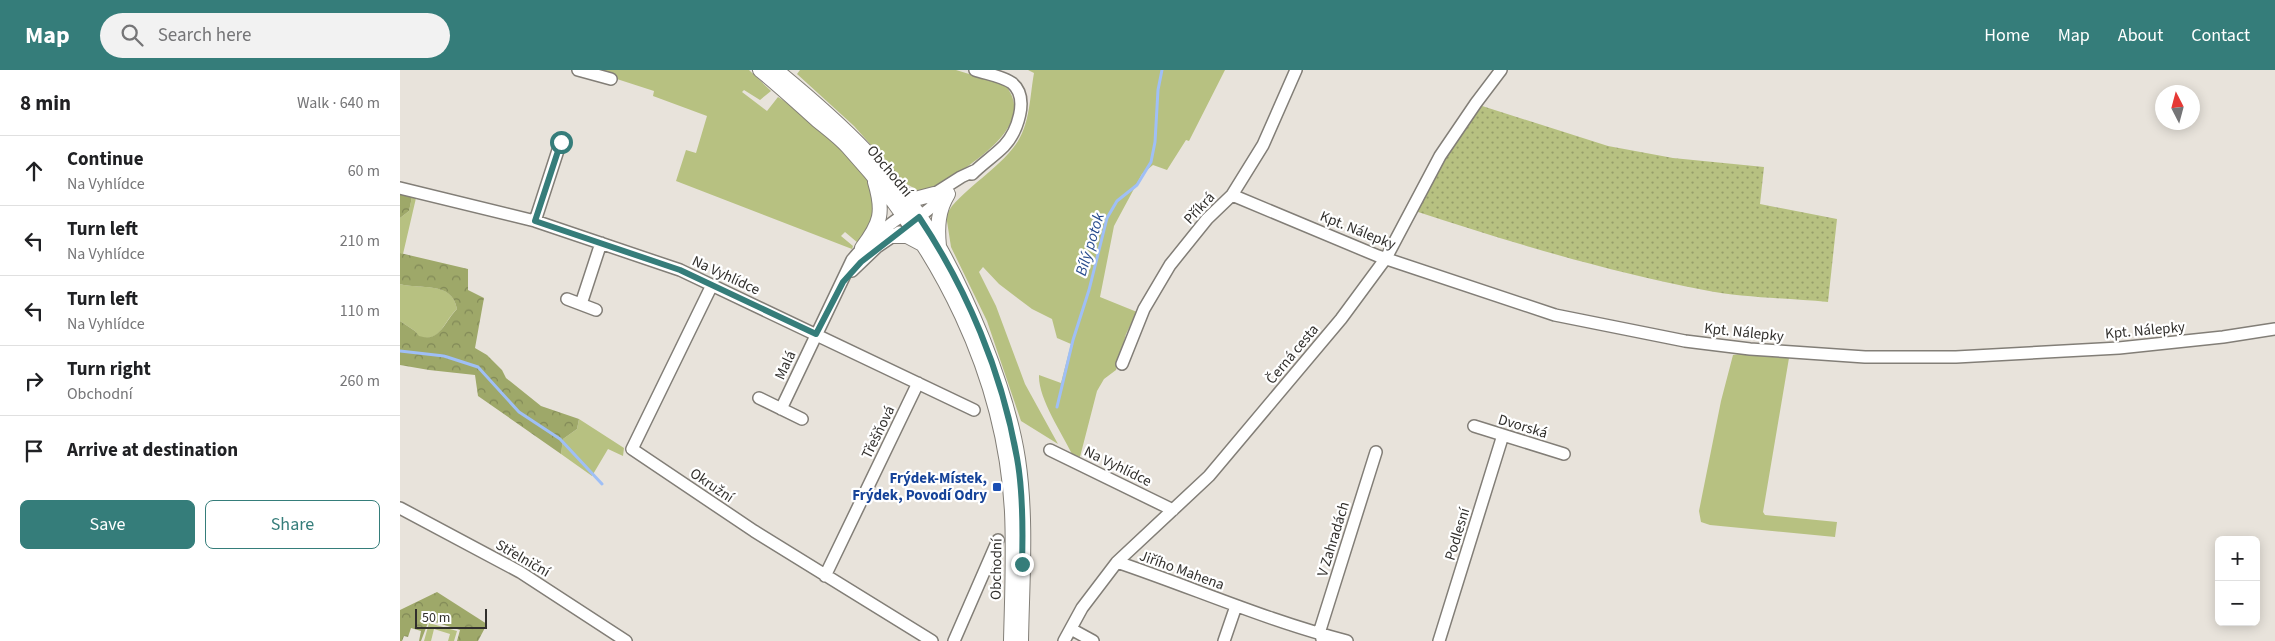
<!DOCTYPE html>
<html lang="en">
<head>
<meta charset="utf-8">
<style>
  :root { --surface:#fff; --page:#f2f2f2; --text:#202124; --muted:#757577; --line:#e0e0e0; --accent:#357d7a }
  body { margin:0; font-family:"Source Sans 3",sans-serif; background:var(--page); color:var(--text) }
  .controls { position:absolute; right:15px; bottom:15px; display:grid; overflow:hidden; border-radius:8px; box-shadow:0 2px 12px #0003 }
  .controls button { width:45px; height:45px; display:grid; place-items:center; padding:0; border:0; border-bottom:1px solid var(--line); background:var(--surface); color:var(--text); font:25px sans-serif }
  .compass { position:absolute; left:1755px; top:15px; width:45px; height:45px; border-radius:50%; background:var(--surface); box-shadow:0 2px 12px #0003; rotate:354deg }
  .scale { position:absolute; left:15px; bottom:12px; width:72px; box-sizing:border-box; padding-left:5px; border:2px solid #312f2c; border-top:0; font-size:14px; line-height:18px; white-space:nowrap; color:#312f2c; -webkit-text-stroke:4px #fff; paint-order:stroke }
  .stop { position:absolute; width:15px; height:15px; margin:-11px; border:4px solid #357d7a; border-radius:50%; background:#fff }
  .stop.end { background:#357d7a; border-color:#fff; box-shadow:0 1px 5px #0008 }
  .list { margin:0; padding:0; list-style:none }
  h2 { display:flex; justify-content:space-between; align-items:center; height:65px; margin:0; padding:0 20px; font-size:21px }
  h2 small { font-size:16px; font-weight:400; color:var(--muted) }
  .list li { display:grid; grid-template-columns:32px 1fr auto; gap:15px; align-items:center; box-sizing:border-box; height:70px; padding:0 20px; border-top:1px solid var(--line) }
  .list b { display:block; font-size:19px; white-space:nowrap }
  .list p { margin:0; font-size:16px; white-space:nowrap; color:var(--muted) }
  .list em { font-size:16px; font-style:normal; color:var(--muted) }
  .actions { display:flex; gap:10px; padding:15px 20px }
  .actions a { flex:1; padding:11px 0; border:1px solid var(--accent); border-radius:8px; text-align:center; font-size:18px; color:var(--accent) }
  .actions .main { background:var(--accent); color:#fff }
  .icon { flex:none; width:28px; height:28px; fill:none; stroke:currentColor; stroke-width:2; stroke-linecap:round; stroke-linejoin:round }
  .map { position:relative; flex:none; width:1875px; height:571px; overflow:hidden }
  header { display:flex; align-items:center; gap:30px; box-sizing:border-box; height:70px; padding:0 25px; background:var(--accent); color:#fff }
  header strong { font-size:24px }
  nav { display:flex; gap:28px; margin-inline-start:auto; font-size:18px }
  .search { width:350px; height:45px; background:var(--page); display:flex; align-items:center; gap:12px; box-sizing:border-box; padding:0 18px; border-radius:28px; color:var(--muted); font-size:19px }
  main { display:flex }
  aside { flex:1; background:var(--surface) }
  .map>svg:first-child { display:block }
  .green { fill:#b7c181 }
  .forest { fill:url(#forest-crowns) }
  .garden { fill:url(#garden-dots) }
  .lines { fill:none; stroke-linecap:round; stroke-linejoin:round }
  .stream { stroke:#9fbff6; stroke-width:3 }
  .minor-casing { stroke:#827e77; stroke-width:14 }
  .major-casing { stroke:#827e77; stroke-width:16 }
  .minor { stroke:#fff; stroke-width:11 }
  .major { stroke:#fff; stroke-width:14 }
  .route { stroke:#357d7a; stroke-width:6 }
  .transit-dot { fill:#1a4fb4; stroke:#fff; stroke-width:2 }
  .labels { text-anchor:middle; stroke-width:4.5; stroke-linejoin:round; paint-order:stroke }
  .street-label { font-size:15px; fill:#312f2c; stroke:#fff }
  .transit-label { font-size:15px; font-weight:bold; fill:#164399; stroke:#fff; text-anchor:end }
  .water-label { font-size:16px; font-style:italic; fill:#284c8d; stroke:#fff }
</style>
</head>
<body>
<header>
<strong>Map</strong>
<div class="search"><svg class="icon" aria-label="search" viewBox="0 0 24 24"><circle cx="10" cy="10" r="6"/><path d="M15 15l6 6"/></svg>Search here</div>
<nav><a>Home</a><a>Map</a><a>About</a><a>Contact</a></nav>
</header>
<main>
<aside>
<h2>8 min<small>Walk · 640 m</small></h2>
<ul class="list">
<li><svg class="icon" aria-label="ahead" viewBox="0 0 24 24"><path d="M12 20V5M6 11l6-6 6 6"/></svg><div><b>Continue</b><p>Na Vyhlídce</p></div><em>60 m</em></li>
<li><svg class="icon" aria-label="left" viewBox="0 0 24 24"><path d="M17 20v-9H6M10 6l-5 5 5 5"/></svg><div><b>Turn left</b><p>Na Vyhlídce</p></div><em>210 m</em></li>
<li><svg class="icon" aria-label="left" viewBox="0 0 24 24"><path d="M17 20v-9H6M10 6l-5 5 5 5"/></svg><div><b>Turn left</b><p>Na Vyhlídce</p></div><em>110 m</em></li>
<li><svg class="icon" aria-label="right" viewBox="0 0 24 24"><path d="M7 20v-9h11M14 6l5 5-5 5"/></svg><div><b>Turn right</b><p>Obchodní</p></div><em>260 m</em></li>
<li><svg class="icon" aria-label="arrive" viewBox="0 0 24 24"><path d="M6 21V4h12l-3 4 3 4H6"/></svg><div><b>Arrive at destination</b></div></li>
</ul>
<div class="actions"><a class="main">Save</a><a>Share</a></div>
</aside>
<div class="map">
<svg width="1875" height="571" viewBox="0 0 1875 571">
  <defs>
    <pattern id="forest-crowns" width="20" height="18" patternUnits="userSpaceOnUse" patternTransform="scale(1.25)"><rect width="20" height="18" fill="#9ea869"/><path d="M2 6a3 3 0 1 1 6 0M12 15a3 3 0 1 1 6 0" fill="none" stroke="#818957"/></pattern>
    <pattern id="garden-dots" width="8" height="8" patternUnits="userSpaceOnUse" patternTransform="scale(1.25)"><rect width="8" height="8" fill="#b7c181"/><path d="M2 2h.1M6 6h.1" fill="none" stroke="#959d6a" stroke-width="1.8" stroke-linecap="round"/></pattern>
  </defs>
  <rect width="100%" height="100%" fill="#e8e3db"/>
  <path class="green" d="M 189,0 L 349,0 L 371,21 L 360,30 L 344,20 L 342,22 L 367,41 L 378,27 L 409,47 L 447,83 L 470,110 L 477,147 L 458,173 L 445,162 L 441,166 L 453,176 L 452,179 L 276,111 L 286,80 L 296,83 L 307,46 L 253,26 L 254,21 Z
    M 400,0 L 556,0 L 605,15 C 642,58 558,102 530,121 L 519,121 L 505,113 L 454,56 L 397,4 Z
    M 628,0 L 825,0 L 789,71 L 786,70 L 767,100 L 753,95 L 742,104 L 714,156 L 700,227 L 737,242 L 726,264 L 716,300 L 704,309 L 697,321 L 680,387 L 672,384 C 662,363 638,328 639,305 L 661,313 L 671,274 L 657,268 L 652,249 L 632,239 L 599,214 L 583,197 L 579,202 L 596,236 L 625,314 L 658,374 L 621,351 L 587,251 L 551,177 L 546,145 L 552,136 C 571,114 603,95 618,71 C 630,52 630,25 634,3 Z
    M 12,127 L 16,128 L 3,184 L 0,183 L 0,148 L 9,141 Z
    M 0,214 C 20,220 52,210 57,239 C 43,252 41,273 19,267 L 15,261 L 0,251 Z
    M 1341,284 L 1387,286 L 1389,288 L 1363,442 L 1365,445 L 1437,452 L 1435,467 L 1310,455 L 1301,452 L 1299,441 L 1321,331 L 1333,285 Z
    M 179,349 L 224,378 L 223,386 L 208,379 L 192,406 L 161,384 L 163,369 L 177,359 Z
    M 29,553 L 57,561 L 54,571 L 48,571 L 50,564 L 34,559 L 31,571 L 24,571 Z"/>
  <path class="forest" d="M 0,124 L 12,127 L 9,141 L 0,148 Z
    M 0,183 L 68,199 L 68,220 L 84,228 L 75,278 L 87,285 L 102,300 L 106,308 L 141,336 L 179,349 L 177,359 L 163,369 L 161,384 L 78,326 L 75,305 L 29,300 L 0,295 L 0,251 L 15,261 L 19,266 C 40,273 44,252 57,239 C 52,210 19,220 0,214 Z
    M 37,522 L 87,554 L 78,571 L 57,571 L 60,560 L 29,550 L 21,571 L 19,571 L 21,561 L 11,558 L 8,567 L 4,566 L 2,571 L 0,571 L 0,540 Z"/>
  <path class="garden" d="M 1079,35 L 1208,76 L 1273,88 L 1364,97 L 1360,134 L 1437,149 L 1428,232 C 1387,228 1344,228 1304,220 C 1205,201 1110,172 1015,141 L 1042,91 Z"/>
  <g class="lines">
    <path class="stream" d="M 0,281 L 44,286 L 78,297 L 119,342 L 160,369 L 202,414
      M 657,337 L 673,270 L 689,220 L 707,148 L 717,131 L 737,115 L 751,92 L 755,72 L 758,20 L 762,0"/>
    <g class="minor-casing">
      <path id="minor" d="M 178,0 L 211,9
        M 572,104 C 582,94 594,86 604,76 C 617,62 630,28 612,13 C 602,6 587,4 575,0
        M 0,118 L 135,151 L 280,200 L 574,340
        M 832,125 L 978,186 L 1155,245 L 1285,271 L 1350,279 L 1465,287 L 1556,287 L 1719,278 L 1823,267 L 1875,259
        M 528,128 L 561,107 L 576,100
        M 135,151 L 161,71
        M 514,151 L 547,125
        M 452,201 L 477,177 L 499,162
        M 312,215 L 232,379 L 354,461 L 532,571
        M 167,229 L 196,240
        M 181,234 L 201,173
        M 722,294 L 744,239 L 770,195 L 807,149 L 832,125 L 863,75 L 896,0
        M 359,328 L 402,349
        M 381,339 L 452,190 C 468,170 488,155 509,141
        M 1074,356 L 1164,384
        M 650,380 L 773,440
        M 0,438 L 120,502 L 226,571
        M 717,492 C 794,518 868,551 947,571
        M 425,506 L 518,313
        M 671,559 L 693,571
        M 922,569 L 920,560 L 976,382
        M 554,571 L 598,470
        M 664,571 L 682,538 L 717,492 L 809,406 L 941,249 L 986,188 L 1040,86 L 1076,33 L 1101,0
        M 824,571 L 836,536
        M 1039,571 L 1103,365"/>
    </g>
    <g class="major-casing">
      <path id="major" d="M 360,0 C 380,16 398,33 417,50 C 428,59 439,67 448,77 C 540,177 605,305 612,442 C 614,485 612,528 611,571
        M 376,0 C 437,50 500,107 539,177 C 556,207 570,238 583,270 C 598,308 612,349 618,389 C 627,449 622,511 621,571
        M 500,122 L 515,129 L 534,124
        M 492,166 L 507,166 L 524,175
        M 539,176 C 537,157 538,140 548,124
        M 462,178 C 481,153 484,142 475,112"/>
    </g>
    <use href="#minor" class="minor"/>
    <use href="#major" class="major"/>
  </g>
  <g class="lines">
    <path class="route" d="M 161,72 L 135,151 L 280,200 L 416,264 L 443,212 L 461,192 L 519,147 C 567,219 602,302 617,388 C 623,421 623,461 622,494"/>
  </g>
  <rect class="transit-dot" x="592" y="412" width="10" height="10" rx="2.5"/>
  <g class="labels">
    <g class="street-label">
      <text transform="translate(490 101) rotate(50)" y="5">Obchodní</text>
      <text transform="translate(799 138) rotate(-47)" y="5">Příkrá</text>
      <text transform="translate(958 160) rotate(22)" y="5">Kpt. Nálepky</text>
      <text transform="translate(326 205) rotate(25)" y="5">Na Vyhlídce</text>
      <text transform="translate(1745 260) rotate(-5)" y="5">Kpt. Nálepky</text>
      <text transform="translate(1344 262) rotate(6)" y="5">Kpt. Nálepky</text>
      <text transform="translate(892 284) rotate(-50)" y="5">Černá cesta</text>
      <text transform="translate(385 295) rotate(-65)" y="5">Malá</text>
      <text transform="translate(1123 356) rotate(17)" y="5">Dvorská</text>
      <text transform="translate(478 362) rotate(-64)" y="5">Třešňová</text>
      <text transform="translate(718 396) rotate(26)" y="5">Na Vyhlídce</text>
      <text transform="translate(312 415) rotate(34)" y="5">Okružní</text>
      <text transform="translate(1057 464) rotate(-73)" y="5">Podlesní</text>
      <text transform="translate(933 469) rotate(-73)" y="5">V Zahradách</text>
      <text transform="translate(123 488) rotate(30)" y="5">Střelniční</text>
      <text transform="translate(596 499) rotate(-89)" y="5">Obchodní</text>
      <text transform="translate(782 500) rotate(20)" y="5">Jiřího Mahena</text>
    </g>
    <g class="transit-label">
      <text x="587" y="413">Frýdek-Místek,<tspan x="587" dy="17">Frýdek, Povodí Odry</tspan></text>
    </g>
    <g class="water-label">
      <text transform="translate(689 174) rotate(-73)" y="6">Bílý potok</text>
    </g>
  </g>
</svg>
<div class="controls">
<button>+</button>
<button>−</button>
</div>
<svg class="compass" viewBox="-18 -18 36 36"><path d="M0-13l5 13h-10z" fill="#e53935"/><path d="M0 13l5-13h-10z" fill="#757577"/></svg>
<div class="scale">50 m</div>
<div class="stop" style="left:161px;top:72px"></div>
<div class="stop end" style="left:622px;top:494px"></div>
</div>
</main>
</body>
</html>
